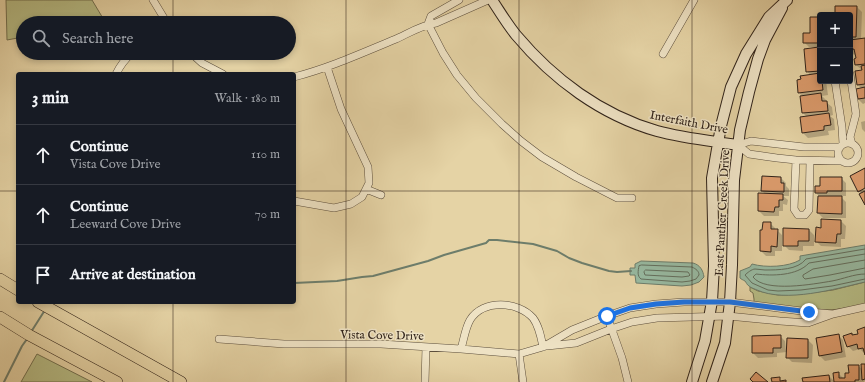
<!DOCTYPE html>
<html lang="en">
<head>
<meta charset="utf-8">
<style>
  :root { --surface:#171b24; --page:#242831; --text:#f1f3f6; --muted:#9ea1a6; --line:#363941 }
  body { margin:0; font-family:"IM FELL English",serif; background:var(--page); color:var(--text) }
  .controls { position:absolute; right:12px; top:12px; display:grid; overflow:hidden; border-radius:4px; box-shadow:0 2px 6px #0003 }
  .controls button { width:36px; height:36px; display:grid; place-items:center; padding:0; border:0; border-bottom:1px solid var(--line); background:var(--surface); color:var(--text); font:20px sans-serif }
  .stop { position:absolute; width:12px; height:12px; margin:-9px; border:3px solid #1a73e8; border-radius:50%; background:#fff }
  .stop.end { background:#1a73e8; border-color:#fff; box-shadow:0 1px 4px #0008 }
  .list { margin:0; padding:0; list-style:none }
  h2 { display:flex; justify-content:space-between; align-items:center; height:52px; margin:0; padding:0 16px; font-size:17px }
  h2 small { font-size:13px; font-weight:400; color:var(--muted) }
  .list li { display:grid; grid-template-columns:26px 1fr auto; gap:12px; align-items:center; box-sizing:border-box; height:60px; padding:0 16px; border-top:1px solid var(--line) }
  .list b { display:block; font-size:15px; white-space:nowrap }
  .list p { margin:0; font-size:13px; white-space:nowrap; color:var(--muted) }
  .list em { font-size:13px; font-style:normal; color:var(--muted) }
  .icon { flex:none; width:22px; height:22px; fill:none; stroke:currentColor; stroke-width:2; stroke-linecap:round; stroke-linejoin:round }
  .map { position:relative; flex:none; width:865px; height:382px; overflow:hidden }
  .search { position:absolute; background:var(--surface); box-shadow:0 2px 6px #0003; left:16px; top:16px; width:280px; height:44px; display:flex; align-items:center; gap:10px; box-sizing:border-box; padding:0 14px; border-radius:22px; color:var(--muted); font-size:15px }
  .panel { position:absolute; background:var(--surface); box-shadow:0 2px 6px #0003; left:16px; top:72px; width:280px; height:232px; border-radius:4px }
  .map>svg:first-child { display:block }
  .green { fill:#b6bc85; stroke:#726f4f }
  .water { fill:#97b9a1; stroke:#6d7d6b }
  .shadow { fill:#0003 }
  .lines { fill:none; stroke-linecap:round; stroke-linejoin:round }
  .shore { stroke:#636e5d; stroke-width:1 }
  .stream { stroke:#6d7d6b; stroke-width:2 }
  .building { fill:#da9a6b; stroke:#2f2219 }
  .street-casing { stroke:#5c4e3c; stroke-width:8 }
  .secondary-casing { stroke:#2f2219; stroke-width:12 }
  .primary-casing { stroke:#2f2219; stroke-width:12 }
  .street { stroke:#eee2c4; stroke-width:7 }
  .secondary { stroke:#eee2c4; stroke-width:10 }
  .primary { stroke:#e5d3a5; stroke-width:11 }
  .route { stroke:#1a73e8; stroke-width:5 }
  .grid { fill:none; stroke:#2f2219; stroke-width:1; stroke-opacity:0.55 }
  .labels { text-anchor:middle; stroke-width:3; stroke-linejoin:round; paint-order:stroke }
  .street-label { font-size:12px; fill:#2f2219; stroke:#eee2c4 }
</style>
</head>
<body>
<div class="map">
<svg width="865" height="382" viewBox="0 0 865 382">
  <rect width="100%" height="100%" fill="#e5d3a5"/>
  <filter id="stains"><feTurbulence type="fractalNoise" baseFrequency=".005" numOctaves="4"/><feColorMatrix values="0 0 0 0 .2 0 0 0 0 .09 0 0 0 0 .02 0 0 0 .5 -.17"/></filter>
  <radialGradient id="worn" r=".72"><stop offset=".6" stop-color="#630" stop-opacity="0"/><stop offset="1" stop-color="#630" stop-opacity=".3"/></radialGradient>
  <path class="green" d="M 6,0 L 92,0 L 104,20 L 92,23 L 23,23 L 23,37 L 7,40 Z
    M 865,282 L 865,304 C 849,308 832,311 816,310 C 795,309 774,305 754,302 L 754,299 L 753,293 L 750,291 L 750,287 L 758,291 L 778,295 L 801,294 L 833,290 Z
    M 37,354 L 92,382 L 21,382 Z"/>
  <path class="water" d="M 865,245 L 865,282 C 835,289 786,303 757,290 C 755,289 751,288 749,286 C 747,285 746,282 745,281 C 743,280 741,279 740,278 L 740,271 L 750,267 L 752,264 C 766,268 788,267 800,260 L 800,256 Z
    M 641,261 L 693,263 C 700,265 703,270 704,277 L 699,282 L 691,285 L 682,286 L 636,283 L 635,275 L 630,275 L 630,268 L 635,268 L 635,264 Z"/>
  <path class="shadow" d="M 857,7 L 862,12 L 861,40 L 865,39 L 865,103 L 863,104 L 858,99 L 862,89 L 858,85 L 863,71 L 856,65 L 856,54 L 854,55 L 850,50 L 850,15 L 836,15 Z
    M 820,18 L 820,47 L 817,47 L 820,50 L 820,81 L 826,81 L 828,95 L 822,96 L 826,100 L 826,102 L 832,107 L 833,115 L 830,116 L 834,119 L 835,130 L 828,131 L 829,135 L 808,138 L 803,133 L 807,117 L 803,113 L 803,96 L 799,93 L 798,81 L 811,76 L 807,71 L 814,47 L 809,47 L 804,42 L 811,34 Z
    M 865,121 L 865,132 L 862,129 L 861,122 Z
    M 865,170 L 865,203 L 861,194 L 859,191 Z
    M 781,178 L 786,183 L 786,186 L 789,189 L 789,196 L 783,196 L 788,200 L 787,205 L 783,204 L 783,211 L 779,211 L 779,216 L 764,216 L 759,211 L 766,195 L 762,191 Z
    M 841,178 L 846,183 L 846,196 L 840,196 L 846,202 L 846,218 L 823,218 L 818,213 L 819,196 L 816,193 L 821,187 Z
    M 841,221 L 846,226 L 845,239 L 841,239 L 841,247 L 821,246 L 816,241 L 822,229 Z
    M 770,223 L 775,228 L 775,230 L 777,230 L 782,235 L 782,251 L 775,251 L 775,256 L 766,256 L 761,251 L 763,231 Z
    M 809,230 L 814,235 L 814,246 L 803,246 L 803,251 L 789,250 L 784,245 Z
    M 865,329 L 865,353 L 864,353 L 860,349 L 853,351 L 848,346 L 853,336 L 859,334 Z
    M 838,335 L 843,340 L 846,357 L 825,361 L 820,356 Z
    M 780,336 L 785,341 L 786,351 L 787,351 L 788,339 L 808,340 L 813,345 L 812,363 L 792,362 L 787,357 L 787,352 L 777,353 L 777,357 L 758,358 L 753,353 Z
    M 865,365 L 865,382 L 864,380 L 864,382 L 835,382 L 838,373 L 843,378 L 846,379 L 858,366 L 862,369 Z
    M 829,376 L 835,382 L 804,382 Z"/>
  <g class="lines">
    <path class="shore" d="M 865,249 L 806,259 C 798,270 778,270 765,270 C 762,270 758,269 755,269 C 752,269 747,273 745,275 L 752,283 L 768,290 L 778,291 L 801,290 L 832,286 L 865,279
      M 865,254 L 809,263 C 797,276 772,276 756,274 L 753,277 C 765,293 814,284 832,281 C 843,279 854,274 865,274
      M 865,260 L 813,269 L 803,275 L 803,277 L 805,279 L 830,275 L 865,268
      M 642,265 L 692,267 C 696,269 699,271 699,275 L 696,279 L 690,281 L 682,282 L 641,279 C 637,276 638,271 639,266 Z
      M 646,270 L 688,272 L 690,275 L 689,276 L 682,277 L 645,275 L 644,272 Z"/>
    <path class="stream" d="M 294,283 L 337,281 L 362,277 L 373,276 L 428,261 L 444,255 L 486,243 L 489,240 L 497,240 L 533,244 L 557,251 L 569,258 L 582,263 L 609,271 L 617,272 L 631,271
      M 31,332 L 45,310
      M 4,382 L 22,346 L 27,339"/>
  </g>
  <path class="building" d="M 835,6 L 857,6 L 856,37 L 850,37 L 850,15 L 835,15 Z
    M 810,17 L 820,17 L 820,43 L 803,43 L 803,33 L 810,33 Z
    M 865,38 L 865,64 L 855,65 L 854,59 L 856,58 L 854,49 L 850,50 L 850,40 Z
    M 819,47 L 820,71 L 806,72 L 804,49 Z
    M 865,65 L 865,84 L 857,85 L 855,71 L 862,70 L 861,66 Z
    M 820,73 L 820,81 L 822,81 L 823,90 L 798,93 L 797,80 L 801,79 L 800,76 Z
    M 865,87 L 865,98 L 858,99 L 856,89 Z
    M 821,93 L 822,101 L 827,101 L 828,111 L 802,113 L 800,96 Z
    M 829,113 L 831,125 L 824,126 L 824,130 L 802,133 L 800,117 Z
    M 865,168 L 865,188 L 858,192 L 850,176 Z
    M 762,176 L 781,177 L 781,183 L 784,183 L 784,192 L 761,191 Z
    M 820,177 L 842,177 L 842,191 L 827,191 L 827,193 L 815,193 L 815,186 L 820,186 Z
    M 865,191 L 865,205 L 859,194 Z
    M 758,193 L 783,194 L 783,200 L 779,200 L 779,207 L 775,207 L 774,212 L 758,211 Z
    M 818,196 L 842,196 L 842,214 L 817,213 Z
    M 821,219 L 841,220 L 841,234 L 837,234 L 836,243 L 815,242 L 816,227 L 821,228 Z
    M 763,222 L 771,222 L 771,229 L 778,229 L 777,247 L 771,246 L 771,252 L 760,251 L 760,230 L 762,230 Z
    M 783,228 L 809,229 L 809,241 L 798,241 L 798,246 L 783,246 Z
    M 865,327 L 865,355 L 863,348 L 858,349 L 857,344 L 847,347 L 843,336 L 852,333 L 852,335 L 858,334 L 857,330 Z
    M 839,334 L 842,352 L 819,356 L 816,338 Z
    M 781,335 L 781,348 L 773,348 L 773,353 L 752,353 L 752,336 Z
    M 787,338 L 808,339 L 808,358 L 786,358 Z
    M 861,364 L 865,364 L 865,379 L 862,380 Z
    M 848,365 L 859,365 L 859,380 L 855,380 L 855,382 L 834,382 L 833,373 L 839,372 L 839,378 L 845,378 L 845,373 L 849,373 Z
    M 756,372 L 768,382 L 753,382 L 750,379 Z
    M 829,375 L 830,382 L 803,382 L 802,378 Z
    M 780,377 L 780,381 L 786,380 L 786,382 L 772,382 L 771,378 Z"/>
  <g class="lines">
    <g class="street-casing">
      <path id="street" d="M 153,0 L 167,23
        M 428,24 L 443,53 L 457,75 L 476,98 L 502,124 L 521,141 L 542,157 L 576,177 L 617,198 L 632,198
        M 428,24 L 431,16 L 459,0
        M 191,53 L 202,63 L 223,74
        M 663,54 L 694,0
        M 116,74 C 120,66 125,59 132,53
        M 850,74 L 856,114 L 850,137 L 852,144
        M 294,77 C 329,68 362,53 396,39 C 409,33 422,25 436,23 L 488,0
        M 835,81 L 842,127 L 843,144
        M838 153a10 10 0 1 1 20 0a10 10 0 1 1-20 0Z
        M 738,145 L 749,154 L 777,158 L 796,160 L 842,161
        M 738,145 L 751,141 L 804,147 L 840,147
        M 796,160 L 794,209 L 798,215 L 805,215 L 809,210 L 810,161
        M 366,189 L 381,195
        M 294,201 L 334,208 L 351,204 L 362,197 L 369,183 L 368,167 L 341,109 L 327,67
        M 607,316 L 622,358 L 628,382
        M 219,339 L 284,344 L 381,344 L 461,349 L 519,354 L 543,347 L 572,330 L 607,316 L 630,308 L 656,304 L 684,302 L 730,302 L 809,312 L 833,314
        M 547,346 L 576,343 L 611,329 L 632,322 L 657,318 L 728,316 L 780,321 L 808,323 L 833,314 L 865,307
        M 461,349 C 464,339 465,329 470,320 C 483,299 518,301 533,318 C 539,326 541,337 543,347
        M 519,354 L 523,382
        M 425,382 L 426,347"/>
    </g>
    <g class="secondary-casing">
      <path id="secondary" d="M 492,0 C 500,12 507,24 516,35 C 553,79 601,115 657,131 C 682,138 712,141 738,145
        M 692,382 L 705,341 L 712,301 L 714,266 L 712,178 L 721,126 L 731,87 L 746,54 L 769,17 L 787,0
        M 712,382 L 725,343 L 730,302 L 732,265 L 734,180 L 740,130 L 749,92 L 758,59 L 765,40 L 782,8"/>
    </g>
    <g class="primary-casing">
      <path id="primary" d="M 0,279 L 18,290
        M 38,302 L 181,382
        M 0,317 L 29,335 L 117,382"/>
    </g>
    <use href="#street" class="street"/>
    <use href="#secondary" class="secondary"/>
    <use href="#primary" class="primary"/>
  </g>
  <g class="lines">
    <path class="route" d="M 607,316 L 630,308 L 656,304 L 684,302 L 730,302 L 809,312"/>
  </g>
  <path class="grid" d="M 173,0 L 173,23M 346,0 L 346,382M 519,0 L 519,382M 692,0 L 692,382M 173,53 L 173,74M 0,191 L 18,191M 294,191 L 865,191M 173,302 L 173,382"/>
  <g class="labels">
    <g class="street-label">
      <text transform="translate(689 122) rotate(11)" y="4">Interfaith Drive</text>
      <text transform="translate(722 213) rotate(-87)" y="4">East Panther Creek Drive</text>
      <text transform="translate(382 335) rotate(1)" y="4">Vista Cove Drive</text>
    </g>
  </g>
  <rect width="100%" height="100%" filter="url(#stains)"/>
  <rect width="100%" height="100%" fill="url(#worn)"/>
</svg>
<div class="controls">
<button>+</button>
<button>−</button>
</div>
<div class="stop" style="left:607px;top:316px"></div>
<div class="stop end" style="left:809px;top:312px"></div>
<div class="search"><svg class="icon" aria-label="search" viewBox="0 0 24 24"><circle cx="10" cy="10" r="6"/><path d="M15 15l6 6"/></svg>Search here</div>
<section class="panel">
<h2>3 min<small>Walk · 180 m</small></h2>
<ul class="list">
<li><svg class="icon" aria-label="ahead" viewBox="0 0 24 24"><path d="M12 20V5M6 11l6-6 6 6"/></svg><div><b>Continue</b><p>Vista Cove Drive</p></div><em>110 m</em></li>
<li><svg class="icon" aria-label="ahead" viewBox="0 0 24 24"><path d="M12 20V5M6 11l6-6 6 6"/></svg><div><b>Continue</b><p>Leeward Cove Drive</p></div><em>70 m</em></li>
<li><svg class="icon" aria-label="arrive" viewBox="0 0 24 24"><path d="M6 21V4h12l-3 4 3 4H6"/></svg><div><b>Arrive at destination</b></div></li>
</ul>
</section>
</div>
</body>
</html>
